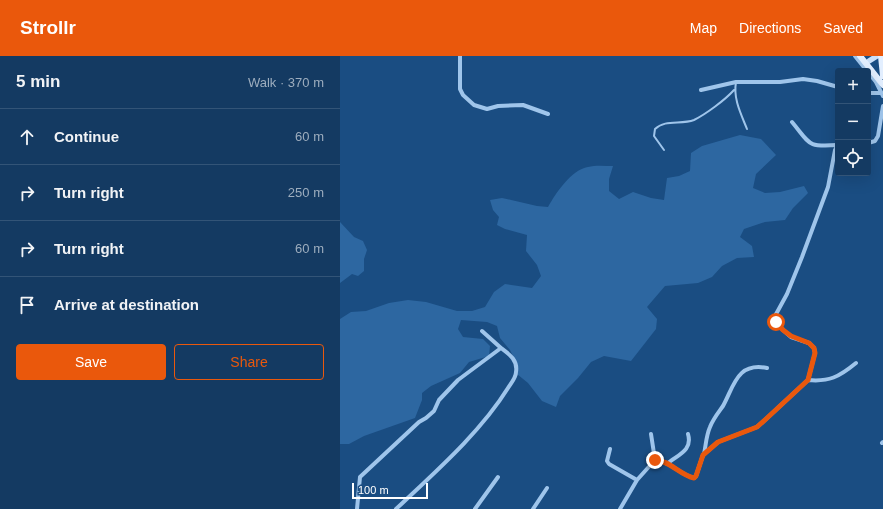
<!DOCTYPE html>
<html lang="en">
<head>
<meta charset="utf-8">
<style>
  :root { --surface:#143a62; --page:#1d4168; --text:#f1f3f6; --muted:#9dadbe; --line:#335477; --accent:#ea580c }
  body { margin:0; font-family:Arial,sans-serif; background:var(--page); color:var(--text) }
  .controls { position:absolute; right:12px; top:12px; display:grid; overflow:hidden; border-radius:4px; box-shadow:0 4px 16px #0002 }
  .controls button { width:36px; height:36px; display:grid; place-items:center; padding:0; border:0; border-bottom:1px solid var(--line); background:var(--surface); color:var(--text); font:20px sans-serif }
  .scale { position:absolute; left:12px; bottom:10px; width:76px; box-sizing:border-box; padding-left:4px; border:2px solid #fff; border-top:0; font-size:11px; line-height:14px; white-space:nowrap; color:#fff; -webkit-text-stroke:3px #1a4d82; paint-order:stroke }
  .stop { position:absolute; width:12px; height:12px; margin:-9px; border:3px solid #ea580c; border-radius:50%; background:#fff }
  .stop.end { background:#ea580c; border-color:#fff; box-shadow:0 1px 4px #0008 }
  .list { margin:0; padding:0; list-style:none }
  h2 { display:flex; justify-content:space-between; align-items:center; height:52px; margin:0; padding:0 16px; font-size:17px }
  h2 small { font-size:13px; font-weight:400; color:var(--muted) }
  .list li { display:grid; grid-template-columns:26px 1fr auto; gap:12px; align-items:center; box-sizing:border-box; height:56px; padding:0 16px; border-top:1px solid var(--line) }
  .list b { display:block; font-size:15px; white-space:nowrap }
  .list em { font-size:13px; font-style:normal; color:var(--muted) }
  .actions { display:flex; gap:8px; padding:12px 16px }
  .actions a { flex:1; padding:9px 0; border:1px solid var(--accent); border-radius:4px; text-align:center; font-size:14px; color:var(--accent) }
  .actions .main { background:var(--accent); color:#fff }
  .icon { flex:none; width:22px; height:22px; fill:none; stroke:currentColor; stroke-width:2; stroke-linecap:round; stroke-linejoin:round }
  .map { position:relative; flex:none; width:543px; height:453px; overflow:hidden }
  header { display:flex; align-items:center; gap:24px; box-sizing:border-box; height:56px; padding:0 20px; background:var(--accent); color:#fff }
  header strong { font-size:19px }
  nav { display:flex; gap:22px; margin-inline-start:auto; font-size:14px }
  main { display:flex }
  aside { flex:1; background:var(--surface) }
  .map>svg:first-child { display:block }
  .green { fill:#2d67a1 }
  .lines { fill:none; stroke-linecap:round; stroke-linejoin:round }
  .lane { stroke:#9fc5eb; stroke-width:2 }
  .street { stroke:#9fc5eb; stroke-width:4 }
  .secondary { stroke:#cbe0f8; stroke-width:5.5 }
  .primary { stroke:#e3efff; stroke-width:6 }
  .route { stroke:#ea580c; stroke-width:5 }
</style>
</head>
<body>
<header>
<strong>Strollr</strong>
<nav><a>Map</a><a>Directions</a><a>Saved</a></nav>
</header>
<main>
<aside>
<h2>5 min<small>Walk · 370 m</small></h2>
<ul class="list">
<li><svg class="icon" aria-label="ahead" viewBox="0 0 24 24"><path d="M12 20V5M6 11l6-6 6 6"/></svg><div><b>Continue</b></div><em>60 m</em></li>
<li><svg class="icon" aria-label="right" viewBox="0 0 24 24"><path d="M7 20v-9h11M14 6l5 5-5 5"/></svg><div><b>Turn right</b></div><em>250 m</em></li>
<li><svg class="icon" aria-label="right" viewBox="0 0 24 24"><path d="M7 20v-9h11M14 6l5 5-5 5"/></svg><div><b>Turn right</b></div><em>60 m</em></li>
<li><svg class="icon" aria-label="arrive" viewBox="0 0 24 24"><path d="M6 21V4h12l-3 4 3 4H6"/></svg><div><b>Arrive at destination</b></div></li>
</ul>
<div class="actions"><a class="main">Save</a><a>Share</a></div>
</aside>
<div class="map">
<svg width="543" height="453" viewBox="0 0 543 453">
  <rect width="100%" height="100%" fill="#1a4d82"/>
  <path class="green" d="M 400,79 L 421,83 L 436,99 L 416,118 L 413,132 L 425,137 L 440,136 L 464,130 L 468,137 L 453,152 L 445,164 L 425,166 L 404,173 L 400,181 L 412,190 L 414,201 L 397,202 L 382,210 L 372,221 L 358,227 L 325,230 L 307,251 L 317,263 L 316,273 L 291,305 L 264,300 L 251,306 L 238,322 L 220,340 L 216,351 L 202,345 L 188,327 L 177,318 L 175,304 L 170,294 L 160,282 L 157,270 L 147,266 L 121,264 L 118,273 L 123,281 L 143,283 L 150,290 L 149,300 L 129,306 L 120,317 L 91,330 L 82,337 L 82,344 L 75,362 L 24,380 L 9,388 L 0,388 L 0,263 L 11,256 L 26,255 L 49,247 L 68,244 L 86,246 L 117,255 L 132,255 L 145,251 L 154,236 L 165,228 L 192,232 L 201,220 L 197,209 L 186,195 L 187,179 L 165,173 L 157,169 L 159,161 L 153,154 L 150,144 L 162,142 L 197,150 L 208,151 C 216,137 231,114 248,111 C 255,109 265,110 273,110 L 269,123 L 269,135 L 279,143 L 293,136 L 311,142 L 324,144 L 327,122 L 339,120 L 350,115 L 351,97 L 362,90 Z
    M 0,166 L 14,181 L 23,185 L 27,194 L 24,203 L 24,215 L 18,220 L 12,218 L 0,227 Z"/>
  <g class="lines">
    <path class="lane" d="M 396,26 C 393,43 401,58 407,73
      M 324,94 L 314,80 L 315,73 C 325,63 341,69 354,64 C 366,58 385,44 394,34"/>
    <path class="street" d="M 120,0 L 120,33 L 123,39 L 134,49 L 147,53 L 158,50 L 183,49 L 208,58
      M 515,0 L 527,15
      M 528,16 L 536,26 L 543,40
      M 361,34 L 396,26 L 440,26 L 463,23 L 477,25 L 498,31
      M 528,37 L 542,37
      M 452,66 C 471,89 467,91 497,89
      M 528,87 L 535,85 L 538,80 L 543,50
      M 498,89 L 495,94 L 488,131 L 462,201 L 447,238 L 435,260 L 436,266 L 443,274 L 451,281 L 469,287 L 474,292 L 475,297 L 468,324 C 489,326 499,321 516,307
      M 311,378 L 315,404
      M 542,387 L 543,386
      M 270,393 L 267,405 L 269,408 L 297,424
      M 364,398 C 366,389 366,380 370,371 C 373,363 378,357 383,350 C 394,330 397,306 427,312
      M 327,408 C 337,399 353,395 348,378
      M 17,453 L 20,421 L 79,366 L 86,362 L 94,355 L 99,344 L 118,324 L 161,292 L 142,275
      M 56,453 C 94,417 140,377 168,332 C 171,327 176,322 176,316 C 178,304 169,298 161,292
      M 135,453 L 158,421
      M 193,453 L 207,432
      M 280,453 L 297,424 L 315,404 C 329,404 340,419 354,422 L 356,420 L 363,399 L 378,386 L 417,371 L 426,363 L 468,324"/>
    <path class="secondary" d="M 529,5 L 537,0"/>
    <path class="primary" d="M 520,0 L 543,29
      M 541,0 L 543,20"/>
  </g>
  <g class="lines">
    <path class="route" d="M 315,404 C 329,404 340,419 354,422 L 356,420 L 363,399 L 378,386 L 417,371 L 426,363 L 468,324 L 475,297 L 474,292 L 469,287 L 451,280 L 443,274 L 436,266"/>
  </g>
</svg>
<div class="controls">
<button>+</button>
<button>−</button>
<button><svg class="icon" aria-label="locate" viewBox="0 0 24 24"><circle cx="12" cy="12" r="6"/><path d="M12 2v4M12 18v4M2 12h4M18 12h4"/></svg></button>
</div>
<div class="scale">100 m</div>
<div class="stop" style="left:436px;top:266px"></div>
<div class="stop end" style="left:315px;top:404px"></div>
</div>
</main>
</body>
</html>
